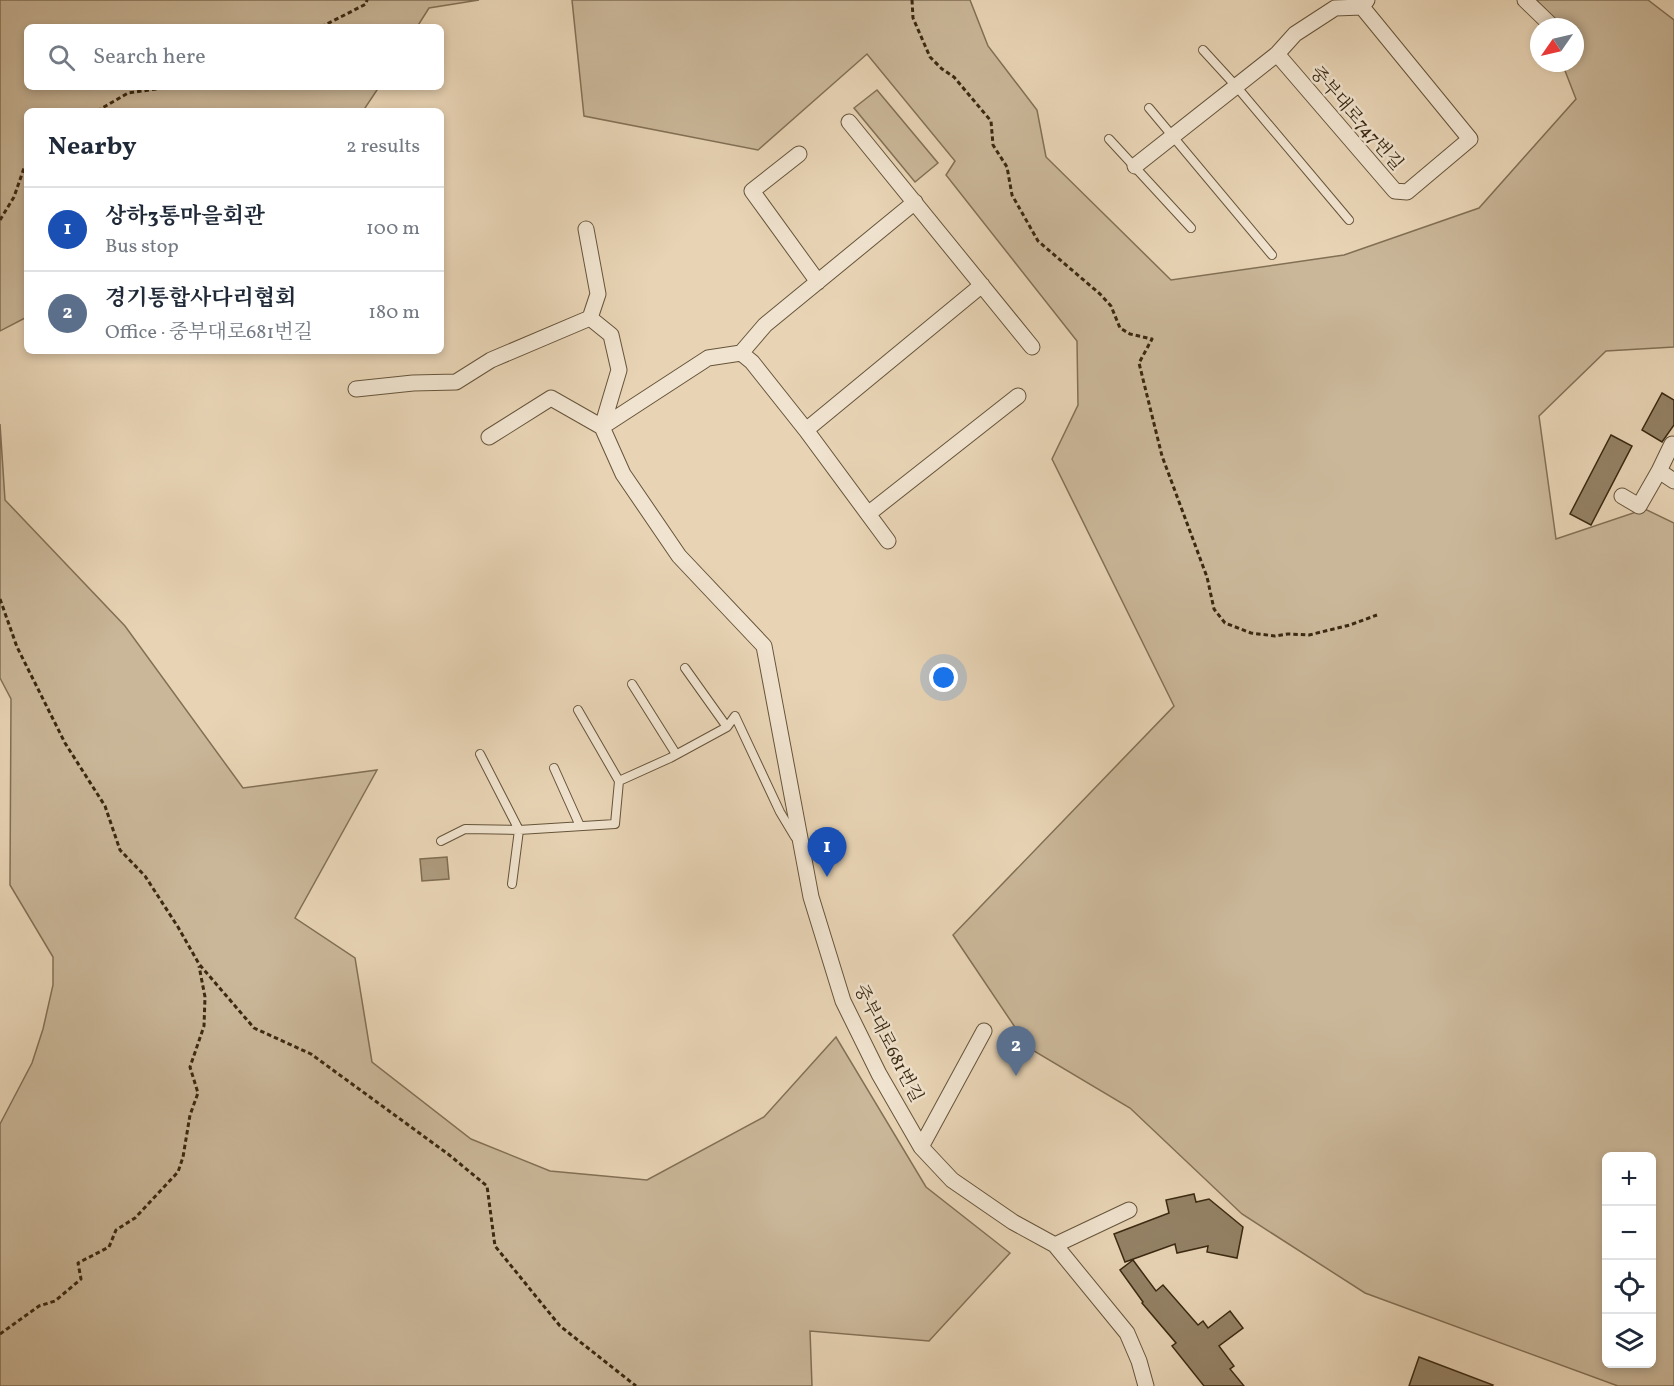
<!DOCTYPE html>
<html lang="en">
<head>
<meta charset="utf-8">
<style>
  :root { --surface:#fff; --page:#f6f6f7; --text:#1f2937; --muted:#747a83; --line:#e0e1e3; --accent:#8f2418 }
  body { margin:0; font-family:Vollkorn,"Noto Serif KR",serif; background:var(--page); color:var(--text) }
  .controls { position:absolute; right:18px; bottom:18px; display:grid; overflow:hidden; border-radius:9px; box-shadow:0 3px 9px #0003 }
  .controls button { width:54px; height:54px; display:grid; place-items:center; padding:0; border:0; border-bottom:2px solid var(--line); background:var(--surface); color:var(--text); font:30px sans-serif }
  .compass { position:absolute; left:1530px; top:18px; width:54px; height:54px; border-radius:50%; background:var(--surface); box-shadow:0 3px 9px #0003; rotate:236deg }
  .you { position:absolute; left:944px; top:678px; width:21px; height:21px; margin:-15px; border:4px solid #fff; border-radius:50%; background:#1a73e8; box-shadow:0 0 0 9px #1a73e833 }
  .badge { display:grid; place-items:center; width:39px; height:39px; border-radius:50%; background:var(--accent); color:#fff; font-size:20px; font-weight:700 }
  .pin { position:absolute; translate:-50% -50px; filter:drop-shadow(0 2px 3px #0008) }
  .pin::after { content:''; position:absolute; top:32px; width:21px; height:18px; background:inherit; clip-path:polygon(0 0,100% 0,50% 100%) }
  .list { margin:0; padding:0; list-style:none }
  h2 { display:flex; justify-content:space-between; align-items:center; height:78px; margin:0; padding:0 24px; font-size:26px }
  h2 small { font-size:20px; font-weight:400; color:var(--muted) }
  .list li { display:grid; grid-template-columns:39px 1fr auto; gap:18px; align-items:center; box-sizing:border-box; height:84px; padding:0 24px; border-top:2px solid var(--line) }
  .list b { display:block; font-size:22px; white-space:nowrap }
  .list p { margin:0; font-size:20px; white-space:nowrap; color:var(--muted) }
  .list em { font-size:20px; font-style:normal; color:var(--muted) }
  .icon { flex:none; width:33px; height:33px; fill:none; stroke:currentColor; stroke-width:2; stroke-linecap:round; stroke-linejoin:round }
  .map { position:relative; flex:none; width:1674px; height:1386px; overflow:hidden }
  .search { position:absolute; background:var(--surface); box-shadow:0 3px 9px #0003; left:24px; top:24px; width:420px; height:66px; display:flex; align-items:center; gap:15px; box-sizing:border-box; padding:0 21px; border-radius:9px; color:var(--muted); font-size:22px }
  .panel { position:absolute; background:var(--surface); box-shadow:0 3px 9px #0003; left:24px; top:108px; width:420px; height:246px; border-radius:9px }
  .map>svg:first-child { display:block }
  .green { fill:#cab799; stroke:#827055; stroke-width:1.5; fill-rule:evenodd }
  .water { fill:#ad9a7d; stroke:#7f6d52; stroke-width:1.5 }
  .building { fill:#948266; stroke:#3a2911; stroke-width:1.5 }
  .lines { fill:none; stroke-linecap:round; stroke-linejoin:round }
  .lane-casing { stroke:#66543a; stroke-width:10 }
  .street-casing { stroke:#66543a; stroke-width:17 }
  .path { stroke:#3a2911; stroke-width:3; stroke-dasharray:4.5 3; stroke-linecap:butt }
  .lane { stroke:#f0e3cf; stroke-width:8 }
  .street { stroke:#f0e3cf; stroke-width:15 }
  .labels { text-anchor:middle; stroke-width:5; stroke-linejoin:round; paint-order:stroke }
  .street-label { font-size:18px; fill:#3a2911; stroke:#f0e3cf }
</style>
</head>
<body>
<div class="map">
<svg width="1674" height="1386" viewBox="0 0 1674 1386">
  <rect width="100%" height="100%" fill="#e8d4b5"/>
  <filter id="stains"><feTurbulence type="fractalNoise" baseFrequency=".00333" numOctaves="4"/><feColorMatrix values="0 0 0 0 .2 0 0 0 0 .09 0 0 0 0 .02 0 0 0 .5 -.17"/></filter>
  <radialGradient id="worn" r=".72"><stop offset=".6" stop-color="#630" stop-opacity="0"/><stop offset="1" stop-color="#630" stop-opacity=".3"/></radialGradient>
  <path class="green" d="M 0,0 L 479,0 L 429,8 L 417,27 L 27,27 L 27,87 L 379,87 L 363,111 L 27,111 L 27,317 L 0,331 Z
    M 572,0 L 970,0 L 988,46 L 1037,110 L 1046,157 L 1171,280 L 1344,255 L 1479,208 L 1576,99 L 1562,63 L 1575,63 L 1575,27 L 1548,27 L 1537,0 L 1648,0 L 1674,20 L 1674,347 L 1606,351 L 1539,416 L 1556,539 L 1645,509 L 1674,523 L 1674,1386 L 1618,1386 L 1365,1293 L 1242,1214 L 1130,1108 L 1029,1048 L 953,935 L 1174,706 L 1052,459 L 1078,405 L 1077,341 L 946,175 L 955,161 L 867,54 L 758,150 L 584,116 ZM 1606,1156 L 1652,1156 L 1652,1364 L 1606,1364 Z
    M 877,90 L 938,163 L 915,182 L 854,108 Z
    M 0,424 L 5,500 L 125,626 L 243,788 L 377,770 L 295,918 L 355,958 L 372,1062 L 471,1139 L 550,1171 L 647,1180 L 764,1117 L 836,1037 L 926,1187 L 1010,1253 L 929,1341 L 810,1331 L 812,1386 L 0,1386 L 0,1124 L 32,1063 L 43,1029 L 53,985 L 53,957 L 10,885 L 11,699 L 0,678 Z"/>
  <path class="water" d="M 447,857 L 449,879 L 422,881 L 420,859 Z"/>
  <path class="building" d="M 1662,393 L 1674,400 L 1674,425 L 1662,442 L 1642,430 Z
    M 1611,435 L 1632,446 L 1591,525 L 1570,514 Z
    M 1194,1194 L 1196,1202 L 1209,1199 L 1243,1227 L 1237,1258 L 1207,1252 L 1208,1246 L 1177,1253 L 1175,1244 L 1125,1262 L 1114,1234 L 1169,1213 L 1166,1200 Z
    M 1133,1260 L 1156,1291 L 1163,1285 L 1198,1325 L 1203,1321 L 1208,1328 L 1230,1311 L 1243,1328 L 1219,1346 L 1234,1366 L 1230,1369 L 1244,1386 L 1204,1386 L 1172,1346 L 1176,1343 L 1142,1303 L 1143,1302 L 1120,1270 Z
    M 1419,1357 L 1493,1385 L 1492,1386 L 1409,1386 Z"/>
  <g class="lines">
    <g class="lane-casing">
      <path id="lane" d="M 1203,50 L 1236,86 L 1349,220
        M 1149,108 L 1272,255
        M 1109,139 L 1191,228
        M 685,668 L 727,727
        M 632,684 L 676,754
        M 578,710 L 619,781
        M 480,754 L 519,830 L 512,884
        M 554,768 L 580,826
        M 441,841 L 465,829 L 519,830 L 615,824 L 619,781 L 670,758 L 727,727 L 735,716 L 780,812 L 795,837"/>
    </g>
    <g class="street-casing">
      <path id="street" d="M 1525,0 L 1553,27
        M 1277,54 L 1395,191 L 1407,192 L 1470,139 L 1362,7 L 1367,0
        M 849,122 L 1032,347
        M 799,154 L 752,191 L 818,282
        M 1135,166 L 1277,54 L 1295,34 L 1335,8 L 1362,7
        M 586,229 L 598,294 L 590,318
        M 741,353 L 752,362 L 806,430 L 982,285
        M 356,389 L 413,383 L 456,382 L 491,360 L 590,318 L 611,335 L 619,370 L 602,427
        M 602,427 L 623,474 L 679,556 L 764,646 L 811,897 L 843,1001 L 879,1074 L 921,1147 L 952,1180 L 1013,1222 L 1055,1245 L 1127,1333 L 1139,1361 L 1146,1386
        M 602,427 L 708,358 L 741,353 L 765,325 L 915,202
        M 806,430 L 888,541
        M 489,437 L 551,398 L 602,427
        M 1674,445 L 1672,444 L 1659,471 L 1674,481
        M 1622,496 L 1639,506 L 1659,471
        M 868,514 L 1018,396
        M 921,1147 L 984,1031
        M 1055,1245 L 1129,1210"/>
    </g>
    <path class="path" d="M 912,0 L 913,18 L 930,57 L 942,69 L 954,77 L 991,121 L 993,145 L 1007,167 L 1012,195 L 1038,241 L 1100,294 L 1111,306 L 1120,328 L 1130,334 L 1152,339 L 1139,363 L 1162,456 L 1207,577 L 1214,609 L 1225,623 L 1251,633 L 1275,636 L 1288,634 L 1309,635 L 1350,625 L 1377,615
      M 321,27 L 366,4 L 367,0
      M 97,111 L 128,93 L 170,87
      M 0,220 L 14,197 L 24,168 L 27,165
      M 0,599 L 17,647 L 65,743 L 105,806 L 120,850 L 145,876 L 178,927 L 199,964 L 254,1028 L 311,1054 L 448,1154 L 487,1186 L 495,1246 L 560,1326 L 636,1386
      M 0,1334 L 39,1306 L 55,1301 L 81,1279 L 78,1263 L 109,1247 L 116,1230 L 135,1218 L 178,1172 L 183,1157 L 190,1115 L 198,1093 L 190,1067 L 204,1026 L 205,997 L 199,966"/>
    <use href="#lane" class="lane"/>
    <use href="#street" class="street"/>
  </g>
  <g class="labels">
    <g class="street-label">
      <text transform="translate(1357 118) rotate(49)" y="6">중부대로747번길</text>
      <text transform="translate(889 1043) rotate(63)" y="6">중부대로681번길</text>
    </g>
  </g>
  <rect width="100%" height="100%" filter="url(#stains)"/>
  <rect width="100%" height="100%" fill="url(#worn)"/>
</svg>
<div class="controls">
<button>+</button>
<button>−</button>
<button><svg class="icon" aria-label="locate" viewBox="0 0 24 24"><circle cx="12" cy="12" r="6"/><path d="M12 2v4M12 18v4M2 12h4M18 12h4"/></svg></button>
<button><svg class="icon" aria-label="layers" viewBox="0 0 24 24"><path d="M12 4l9 5-9 5-9-5zM3 14l9 5 9-5"/></svg></button>
</div>
<svg class="compass" viewBox="-18 -18 36 36"><path d="M0-13l5 13h-10z" fill="#e53935"/><path d="M0 13l5-13h-10z" fill="#747a83"/></svg>
<div class="you"></div>
<div class="pin badge" style="left:827px;top:877px;background:#1a4fb4">1</div>
<div class="pin badge" style="left:1016px;top:1076px;background:#5c6f8a">2</div>
<div class="search"><svg class="icon" aria-label="search" viewBox="0 0 24 24"><circle cx="10" cy="10" r="6"/><path d="M15 15l6 6"/></svg>Search here</div>
<section class="panel">
<h2>Nearby<small>2 results</small></h2>
<ul class="list">
<li><span class="badge" style="background:#1a4fb4">1</span><div><b>상하3통마을회관</b><p>Bus stop</p></div><em>100 m</em></li>
<li><span class="badge" style="background:#5c6f8a">2</span><div><b>경기통합사다리협회</b><p>Office · 중부대로681번길</p></div><em>180 m</em></li>
</ul>
</section>
</div>
</body>
</html>
